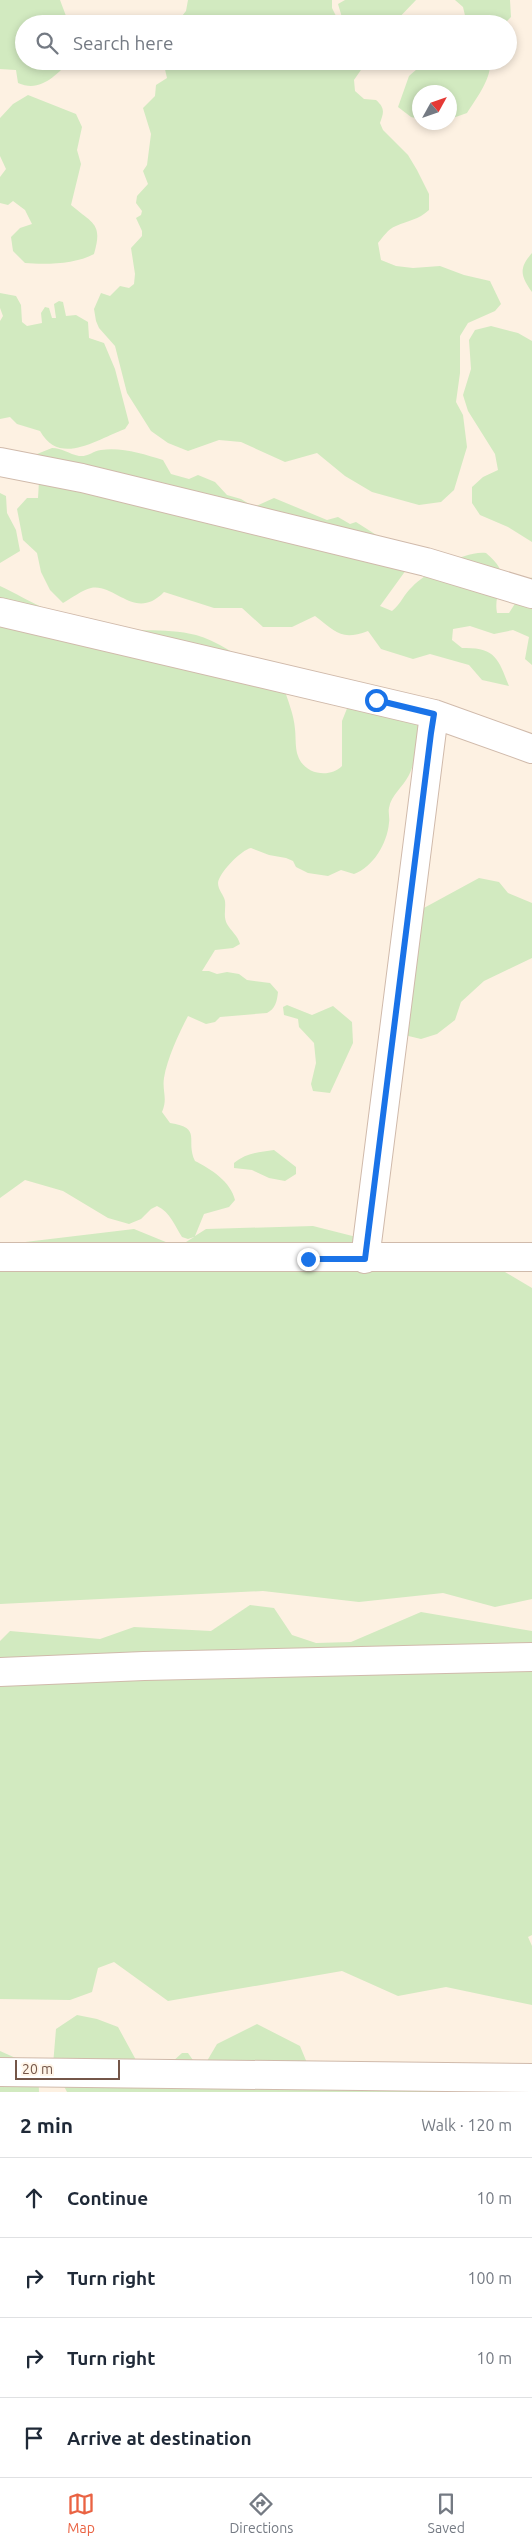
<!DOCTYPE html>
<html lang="en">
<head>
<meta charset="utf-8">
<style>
  :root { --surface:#fff; --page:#f2f2f3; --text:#1f2937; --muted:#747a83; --line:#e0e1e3; --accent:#ea6343 }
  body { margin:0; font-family:Ubuntu,sans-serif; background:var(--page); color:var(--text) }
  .compass { position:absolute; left:412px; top:85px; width:45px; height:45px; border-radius:50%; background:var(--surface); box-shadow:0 2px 8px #0003; rotate:50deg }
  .scale { position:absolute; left:15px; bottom:12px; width:105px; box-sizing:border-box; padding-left:5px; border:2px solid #745648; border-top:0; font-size:14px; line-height:18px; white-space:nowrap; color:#745648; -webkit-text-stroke:4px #fff5e8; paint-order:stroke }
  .stop { position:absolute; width:15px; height:15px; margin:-11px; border:4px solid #1a73e8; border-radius:50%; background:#fff }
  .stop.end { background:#1a73e8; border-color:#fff; box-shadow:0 1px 5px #0008 }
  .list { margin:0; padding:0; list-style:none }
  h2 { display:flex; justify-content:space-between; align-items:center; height:65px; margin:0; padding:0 20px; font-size:21px }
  h2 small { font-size:16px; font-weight:400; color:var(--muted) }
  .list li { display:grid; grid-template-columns:32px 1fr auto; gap:15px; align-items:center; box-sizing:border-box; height:80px; padding:0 20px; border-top:1px solid var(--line) }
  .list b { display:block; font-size:19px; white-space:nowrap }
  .list em { font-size:16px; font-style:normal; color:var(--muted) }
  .icon { flex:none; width:28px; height:28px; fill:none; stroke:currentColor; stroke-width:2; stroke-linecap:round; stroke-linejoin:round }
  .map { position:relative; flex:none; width:532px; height:2092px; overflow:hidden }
  .search { position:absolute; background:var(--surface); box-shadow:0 2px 8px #0003; left:15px; right:15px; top:15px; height:55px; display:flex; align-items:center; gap:12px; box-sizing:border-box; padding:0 18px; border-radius:28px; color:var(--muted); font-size:19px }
  .sheet { height:385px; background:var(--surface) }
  nav { display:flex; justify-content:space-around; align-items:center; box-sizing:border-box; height:70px; border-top:1px solid var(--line); background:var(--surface); font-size:14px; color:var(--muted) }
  nav a { display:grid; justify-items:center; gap:2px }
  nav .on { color:var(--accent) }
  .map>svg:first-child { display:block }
  .green { fill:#d2eac0 }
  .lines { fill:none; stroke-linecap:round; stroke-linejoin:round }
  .street-casing { stroke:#d0baab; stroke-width:30 }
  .street { stroke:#fff; stroke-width:28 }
  .route { stroke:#1a73e8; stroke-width:6 }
</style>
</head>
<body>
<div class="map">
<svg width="532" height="2092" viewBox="0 0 532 2092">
  <rect width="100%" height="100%" fill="#fdf1e2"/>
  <path class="green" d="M 0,0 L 60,0 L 69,24 L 24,24 L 24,61 L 71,61 C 55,75 41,93 18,83 L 16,70 L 0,69 Z
    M 188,0 L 332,0 L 332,8 L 340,24 L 165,24 L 164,19 L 168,16 L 182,16 L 186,11 Z
    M 345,0 L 416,0 L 393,24 L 344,24 L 338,4 Z
    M 455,0 L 510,0 L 511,17 L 504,24 L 467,24 L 463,7 Z
    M 163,61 L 364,61 L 363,67 L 354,80 L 355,91 L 364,99 L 376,100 C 385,108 384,112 380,123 L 383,130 L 408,155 L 417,170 L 429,194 L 429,210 C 418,220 409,220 396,226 C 388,229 383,237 378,243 L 381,260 L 396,266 L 413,268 L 440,266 L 464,275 L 490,281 L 501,304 L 495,311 L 468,323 L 460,336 L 460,373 L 456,402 L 463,415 L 467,447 L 454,490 L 441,502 L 419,505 L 372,492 L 345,476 L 317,453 L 285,462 L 241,442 L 219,440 L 188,451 L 168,443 L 151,431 L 127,393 L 115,346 L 99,328 L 96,321 L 94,309 L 101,293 L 110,296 L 120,286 L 129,288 L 134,284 L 135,274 L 131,248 L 142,236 L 142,231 L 136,218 L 141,215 L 142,211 L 136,203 L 137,196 L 148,184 L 143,171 L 147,165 L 151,134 L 143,108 L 155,96 L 156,85 L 167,78 Z
    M 426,61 L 490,61 C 492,78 476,99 467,113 L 450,119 L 450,92 L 420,92 L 419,119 L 411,117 L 398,107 L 409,76 Z
    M 28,95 L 76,114 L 82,127 L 77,150 L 81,164 L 71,205 C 93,224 103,223 94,254 C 76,264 46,265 25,263 L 13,251 L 11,237 L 20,228 L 32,224 L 25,210 L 13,201 L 8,205 L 0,203 L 0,177 L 6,169 L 0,156 L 0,118 L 13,104 Z
    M 532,253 L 532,292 C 520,275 519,268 532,253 Z
    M 0,293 L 16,296 L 21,305 L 22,322 L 27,326 L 42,323 L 41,313 L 45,307 L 49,308 L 52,318 L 56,318 L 54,304 L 59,301 L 63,302 L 66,316 L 76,315 L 88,322 L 89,338 L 104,343 L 115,369 L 129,423 L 125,429 C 97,439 60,467 40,431 L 17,424 L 10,417 L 0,419 L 0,321 L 3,316 L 0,308 Z
    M 491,326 L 518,333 L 532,341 L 532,542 L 508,527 L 480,515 L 472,503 L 472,487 L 483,477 L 498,470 L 495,454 L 468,411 L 463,395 L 471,369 L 469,340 L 475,330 Z
    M 52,448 C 62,448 69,454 79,456 C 88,457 93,451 101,450 C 122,447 143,454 163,460 L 171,474 L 189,479 L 198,475 L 215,482 L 227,495 L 241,499 L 254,507 L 274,498 L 327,520 L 338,517 L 350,524 L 356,522 L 414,559 L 380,606 L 392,611 C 401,604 404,594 412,587 C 426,572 466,550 486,553 C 517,579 492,586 497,613 L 509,613 L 532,577 L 532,665 L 525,659 L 529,637 L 513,630 L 494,634 L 470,626 L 453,629 L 452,640 L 462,648 C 495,647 498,658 509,686 L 482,680 L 469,665 L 430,654 L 413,659 L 381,649 L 368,631 C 341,641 336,632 315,616 L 292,627 L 263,627 L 242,608 L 214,608 L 164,592 C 135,622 115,583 91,588 C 82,590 72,598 63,603 L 50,590 L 41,572 L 37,553 L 23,540 L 17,509 L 27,498 L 38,498 L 39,481 L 44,470 L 37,454 Z
    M 0,493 L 6,496 L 7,513 L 16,530 L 20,551 L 0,563 Z
    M 0,586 C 31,601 63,621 98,627 C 130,633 164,627 196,635 C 227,644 257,670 284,688 C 288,701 294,715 295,729 C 296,738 295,748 298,756 C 304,774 329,779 342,766 L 342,721 L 348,706 L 419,711 C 418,731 418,757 409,775 C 403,787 391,795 389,808 C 388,813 390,818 389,823 C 387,844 373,867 354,874 L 341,870 L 328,876 L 308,873 L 296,867 L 293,861 L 286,858 L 269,855 L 251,848 C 241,850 219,873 218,883 C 218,890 224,895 225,901 C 226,910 223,916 227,924 C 231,931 238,936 240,944 L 233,948 L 215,950 L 202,971 L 209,971 L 217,974 L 227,972 L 239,974 L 247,980 L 270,983 L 278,992 C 277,1002 275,1009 267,1013 L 220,1017 L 215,1022 L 206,1024 L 188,1016 C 179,1033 167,1059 164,1078 C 162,1091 168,1098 162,1112 L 170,1123 C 203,1128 185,1140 195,1161 C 211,1169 231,1182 235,1200 L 229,1207 L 204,1214 L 195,1236 L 206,1229 L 313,1226 L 388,1245 L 422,1270 L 505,1272 L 532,1288 L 532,1599 L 495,1607 L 443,1593 L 359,1602 L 263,1591 L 0,1604 L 0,1245 L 134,1229 L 178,1247 L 194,1237 L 188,1239 L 182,1237 C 174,1225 171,1213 157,1206 L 151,1209 L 141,1219 L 129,1224 L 108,1218 L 63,1191 L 25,1180 L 0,1198 Z
    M 479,878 L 499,882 L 508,893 L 532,903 L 532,958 L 484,981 L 461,1002 L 455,1020 L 437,1034 L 421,1039 L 400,1034 L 422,909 Z
    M 287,1005 L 312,1015 L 333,1006 L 352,1022 L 353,1043 L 330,1093 L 313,1091 L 311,1084 L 316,1063 L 314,1043 L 299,1027 L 298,1019 L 284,1015 L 283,1007 Z
    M 274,1150 L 296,1167 L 296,1174 L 285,1181 L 269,1178 L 252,1170 L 234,1168 L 234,1163 C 246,1153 259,1152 274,1150 Z
    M 250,1605 L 274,1608 L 292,1635 L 316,1643 L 351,1642 L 421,1612 L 532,1631 L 532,1935 L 528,1937 L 532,1946 L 532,2005 L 446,1987 L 398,1996 L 342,1971 L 168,2001 L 114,1962 L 98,1968 L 92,1992 L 70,2000 L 0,1999 L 0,1641 L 10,1631 L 100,1639 L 134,1627 L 211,1631 Z
    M 77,2015 L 97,2019 L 118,2027 L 136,2060 L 171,2063 L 182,2053 L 188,2053 L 195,2063 L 207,2061 L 217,2044 L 257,2024 L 300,2046 L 317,2087 L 444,2089 L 445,2092 L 67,2092 L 53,2065 L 56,2029 Z
    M 0,2051 L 38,2068 L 39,2092 L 0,2092 Z"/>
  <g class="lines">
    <g class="street-casing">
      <path id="street" d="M 0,462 L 82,478 L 426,562 L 532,594
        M 0,612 L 434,714 L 532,749
        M 0,1257 L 532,1257
        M 365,1259 L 434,714
        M 0,1672 L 144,1666 L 532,1657
        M 0,2072 L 532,2078"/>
    </g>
    <use href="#street" class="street"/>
  </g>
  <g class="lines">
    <path class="route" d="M 308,1259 L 365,1259 L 431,733 L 434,714 L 376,700"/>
  </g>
</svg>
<svg class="compass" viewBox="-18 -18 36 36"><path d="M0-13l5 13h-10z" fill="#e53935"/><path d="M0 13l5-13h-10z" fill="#747a83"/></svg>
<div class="scale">20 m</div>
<div class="stop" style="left:376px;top:700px"></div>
<div class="stop end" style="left:308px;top:1259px"></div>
<div class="search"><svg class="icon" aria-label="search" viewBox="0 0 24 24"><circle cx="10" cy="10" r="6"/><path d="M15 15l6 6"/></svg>Search here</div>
</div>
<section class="sheet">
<h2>2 min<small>Walk · 120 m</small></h2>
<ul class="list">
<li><svg class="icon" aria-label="ahead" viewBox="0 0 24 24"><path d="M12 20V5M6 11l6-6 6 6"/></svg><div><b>Continue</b></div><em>10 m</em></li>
<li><svg class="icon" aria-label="right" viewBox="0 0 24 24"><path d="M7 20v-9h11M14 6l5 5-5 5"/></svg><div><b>Turn right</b></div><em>100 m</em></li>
<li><svg class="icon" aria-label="right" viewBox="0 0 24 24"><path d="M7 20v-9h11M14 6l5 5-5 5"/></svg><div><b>Turn right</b></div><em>10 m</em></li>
<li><svg class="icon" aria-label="arrive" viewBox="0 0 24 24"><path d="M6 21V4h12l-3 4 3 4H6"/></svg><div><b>Arrive at destination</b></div></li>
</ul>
</section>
<nav>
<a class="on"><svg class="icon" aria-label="map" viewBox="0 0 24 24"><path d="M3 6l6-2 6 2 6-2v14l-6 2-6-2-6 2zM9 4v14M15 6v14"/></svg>Map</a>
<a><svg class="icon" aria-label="directions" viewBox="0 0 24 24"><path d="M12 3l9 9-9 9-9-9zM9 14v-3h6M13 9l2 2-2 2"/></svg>Directions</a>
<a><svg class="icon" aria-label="saved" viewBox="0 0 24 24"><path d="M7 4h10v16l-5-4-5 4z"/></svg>Saved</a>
</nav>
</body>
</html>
